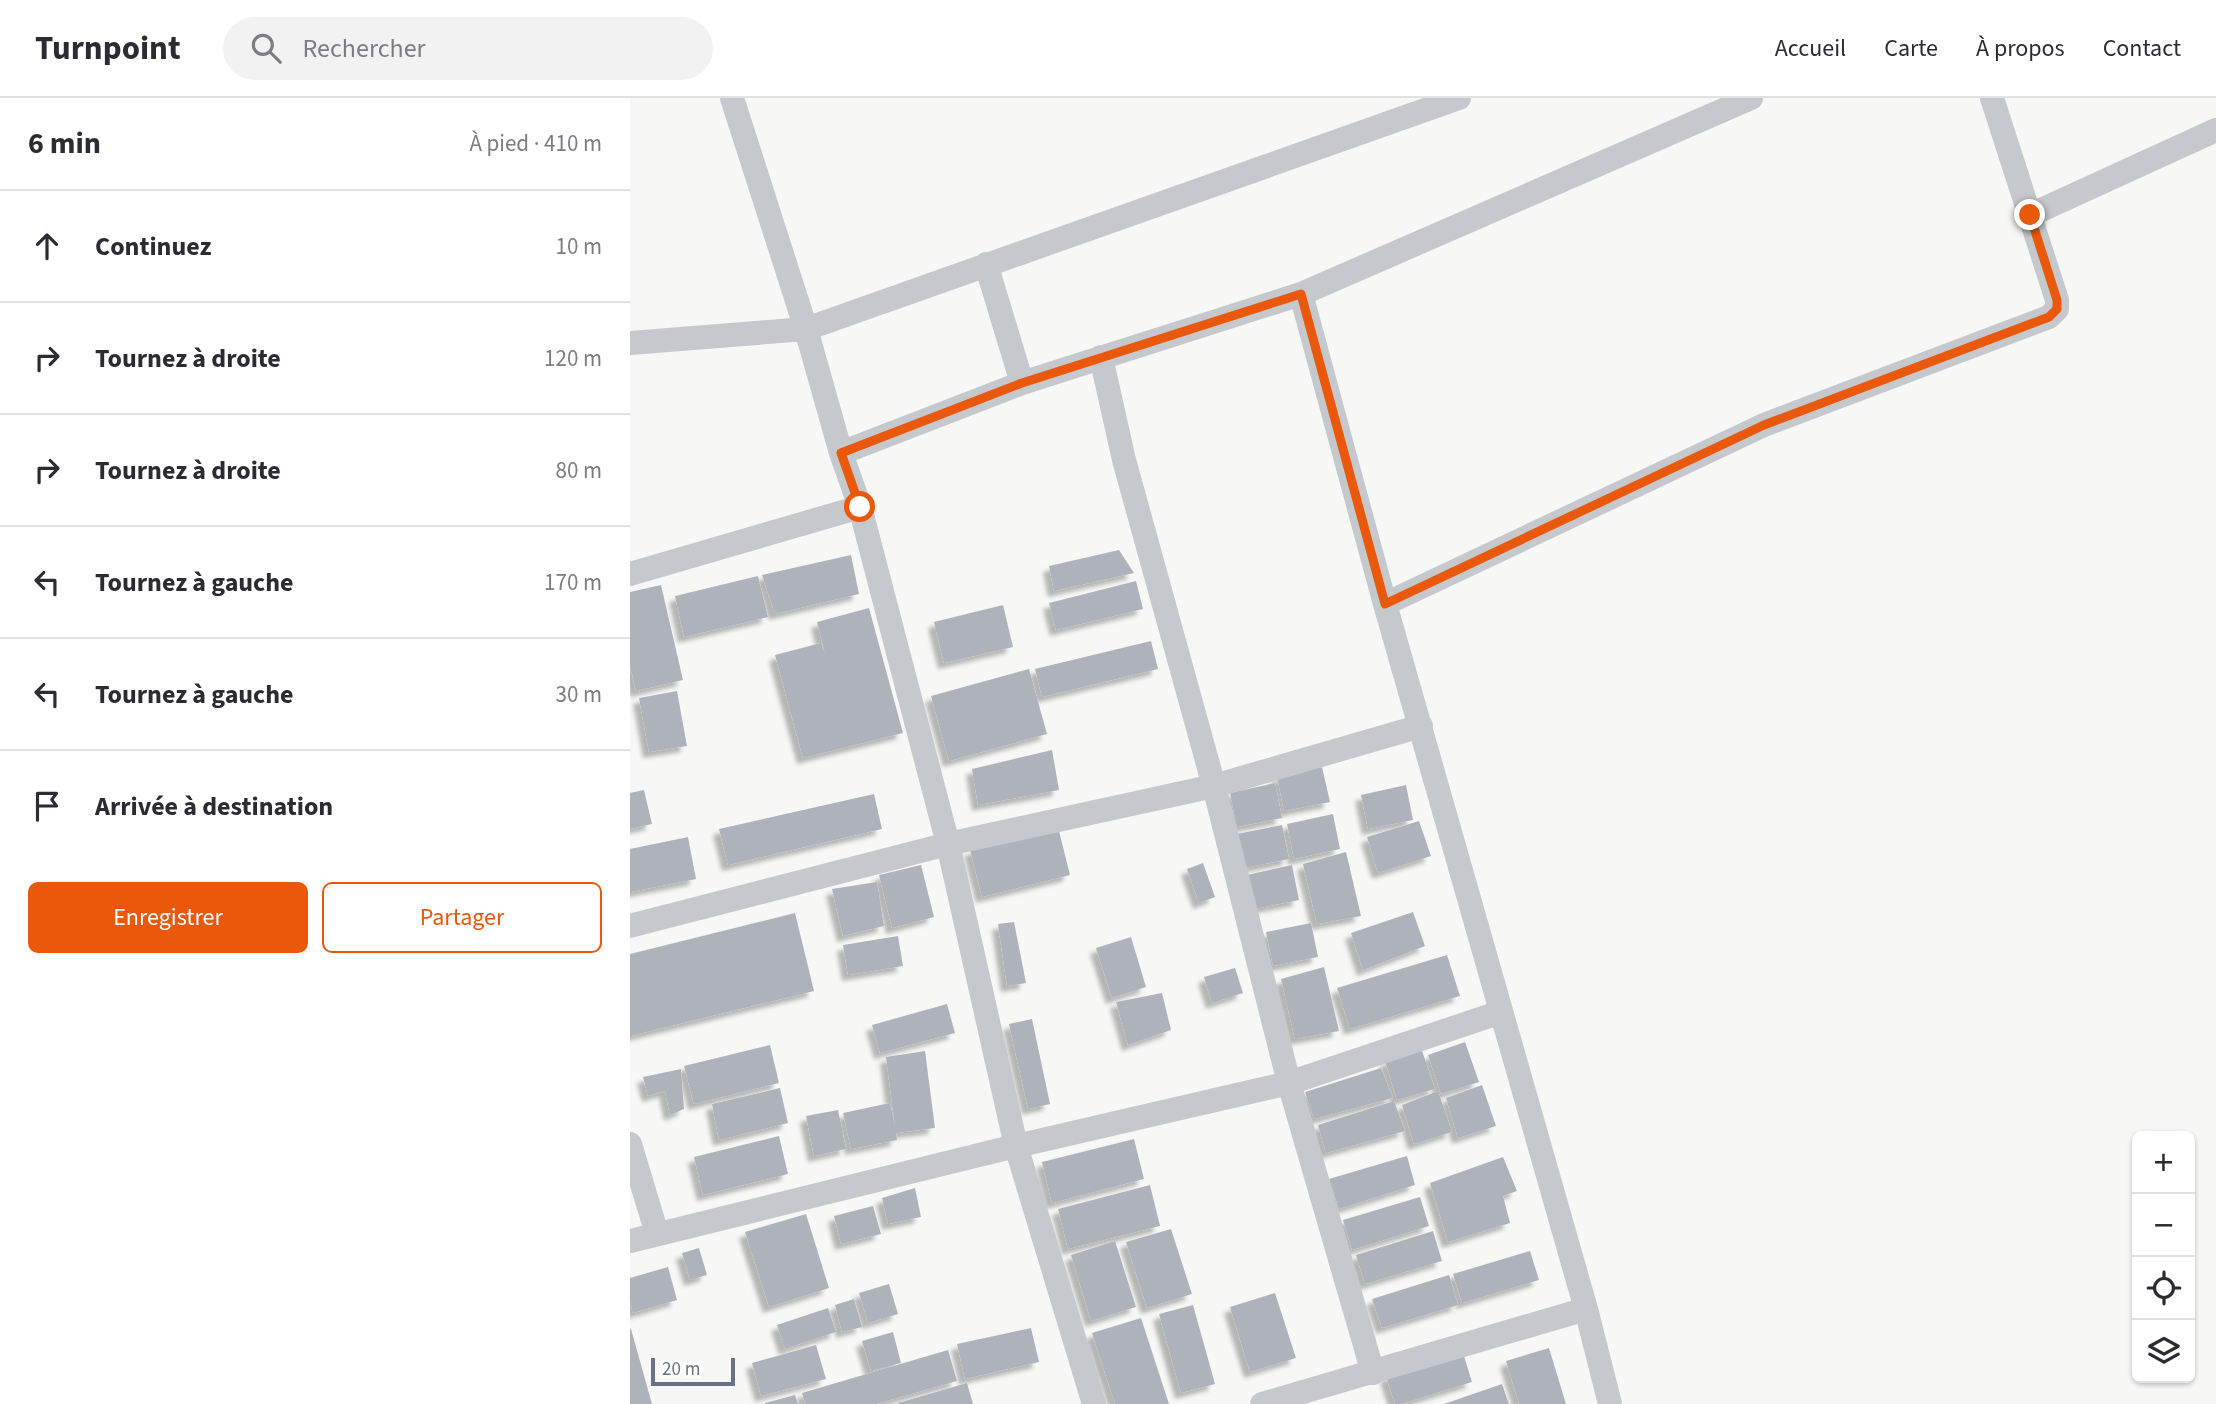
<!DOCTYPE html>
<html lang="fr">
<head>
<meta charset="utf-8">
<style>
  :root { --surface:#fff; --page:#f2f2f3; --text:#2b2b33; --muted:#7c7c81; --line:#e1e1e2; --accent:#ea580c }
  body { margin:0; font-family:"Source Sans 3",sans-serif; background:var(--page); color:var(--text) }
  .controls { position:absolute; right:21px; bottom:21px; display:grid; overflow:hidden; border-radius:10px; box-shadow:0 2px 5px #0004 }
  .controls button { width:63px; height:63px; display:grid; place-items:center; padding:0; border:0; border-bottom:2px solid var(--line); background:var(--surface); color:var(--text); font:35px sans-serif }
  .scale { position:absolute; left:21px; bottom:18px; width:84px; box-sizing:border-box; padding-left:7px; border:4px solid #677286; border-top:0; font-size:19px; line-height:24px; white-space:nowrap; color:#677286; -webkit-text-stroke:5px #fff; paint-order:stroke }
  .stop { position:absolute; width:21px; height:21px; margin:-16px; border:5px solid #ea580c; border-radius:50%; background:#fff }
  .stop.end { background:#ea580c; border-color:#fff; box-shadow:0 2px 7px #0008 }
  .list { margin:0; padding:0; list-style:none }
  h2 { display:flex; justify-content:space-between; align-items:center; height:91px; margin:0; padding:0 28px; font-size:30px }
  h2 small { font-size:23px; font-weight:400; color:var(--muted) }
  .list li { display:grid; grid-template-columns:46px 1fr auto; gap:21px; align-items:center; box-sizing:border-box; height:112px; padding:0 28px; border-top:2px solid var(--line) }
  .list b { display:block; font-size:26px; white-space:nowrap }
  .list em { font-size:23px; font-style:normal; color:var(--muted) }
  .actions { display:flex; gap:14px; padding:21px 28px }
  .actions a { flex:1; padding:16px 0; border:2px solid var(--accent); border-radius:10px; text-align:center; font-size:24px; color:var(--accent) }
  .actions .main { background:var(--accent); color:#fff }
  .icon { flex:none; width:38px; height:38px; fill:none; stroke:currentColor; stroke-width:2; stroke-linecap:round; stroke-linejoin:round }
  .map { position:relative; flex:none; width:1586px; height:1306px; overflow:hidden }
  header { display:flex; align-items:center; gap:42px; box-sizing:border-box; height:98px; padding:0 35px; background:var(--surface); border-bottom:2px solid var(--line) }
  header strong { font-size:33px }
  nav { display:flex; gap:38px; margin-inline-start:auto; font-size:24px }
  .search { width:490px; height:63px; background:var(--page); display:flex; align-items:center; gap:18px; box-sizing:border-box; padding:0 24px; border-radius:38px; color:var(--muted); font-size:26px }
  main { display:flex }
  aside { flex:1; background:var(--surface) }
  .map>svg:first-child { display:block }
  .building { fill:#aeb3bb; filter:url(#shadow) }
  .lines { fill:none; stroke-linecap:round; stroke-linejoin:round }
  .street { stroke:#c5c8cc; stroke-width:24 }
  .route { stroke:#ea580c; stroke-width:9 }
</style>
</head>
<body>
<header>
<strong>Turnpoint</strong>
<div class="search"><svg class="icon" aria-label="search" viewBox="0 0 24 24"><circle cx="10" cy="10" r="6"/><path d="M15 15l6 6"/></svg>Rechercher</div>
<nav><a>Accueil</a><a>Carte</a><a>À propos</a><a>Contact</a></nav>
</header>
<main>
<aside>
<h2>6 min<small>À pied · 410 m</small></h2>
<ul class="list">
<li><svg class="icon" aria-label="ahead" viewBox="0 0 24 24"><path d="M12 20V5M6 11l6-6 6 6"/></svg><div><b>Continuez</b></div><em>10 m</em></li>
<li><svg class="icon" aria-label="right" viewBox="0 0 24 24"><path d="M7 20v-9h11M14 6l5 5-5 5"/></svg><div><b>Tournez à droite</b></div><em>120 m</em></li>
<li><svg class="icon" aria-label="right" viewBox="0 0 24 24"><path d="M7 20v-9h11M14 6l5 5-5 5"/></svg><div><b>Tournez à droite</b></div><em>80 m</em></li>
<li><svg class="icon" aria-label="left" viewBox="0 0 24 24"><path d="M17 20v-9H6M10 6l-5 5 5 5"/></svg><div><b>Tournez à gauche</b></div><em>170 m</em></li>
<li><svg class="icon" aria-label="left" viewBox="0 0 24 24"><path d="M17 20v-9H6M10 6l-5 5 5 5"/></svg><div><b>Tournez à gauche</b></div><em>30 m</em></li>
<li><svg class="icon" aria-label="arrive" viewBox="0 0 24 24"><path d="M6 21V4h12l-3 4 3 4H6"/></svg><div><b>Arrivée à destination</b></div></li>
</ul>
<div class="actions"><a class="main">Enregistrer</a><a>Partager</a></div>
</aside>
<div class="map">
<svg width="1586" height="1306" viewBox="0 0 1586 1306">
  <defs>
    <filter id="shadow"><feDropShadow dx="-6" dy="6" stdDeviation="2" flood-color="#0004"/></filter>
  </defs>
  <rect width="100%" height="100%" fill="#f7f8f5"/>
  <path class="building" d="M 489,452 L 504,475 L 424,493 L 419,468 Z
    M 221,457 L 229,496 L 145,516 L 132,477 Z
    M 128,478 L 138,519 L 54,539 L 45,498 Z
    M 506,483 L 513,511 L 426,532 L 419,505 Z
    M 31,487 L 53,582 L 6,593 L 0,567 L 0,494 Z
    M 373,507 L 383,549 L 314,565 L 304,524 Z
    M 239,510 L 273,635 L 173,660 L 145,557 L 191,545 L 195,556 L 187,524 Z
    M 521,543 L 528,571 L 412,599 L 405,571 Z
    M 399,571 L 417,636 L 319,663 L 301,598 Z
    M 47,593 L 57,648 L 19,654 L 9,600 Z
    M 422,652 L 429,692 L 348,707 L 342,671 Z
    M 692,669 L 700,704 L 654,713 L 647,678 Z
    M 645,685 L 652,720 L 607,729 L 600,695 Z
    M 776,687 L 783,722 L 738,731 L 731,697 Z
    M 14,692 L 22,726 L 0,731 L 0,695 Z
    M 244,696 L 252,731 L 98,767 L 89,731 Z
    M 703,716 L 710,751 L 664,761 L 657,726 Z
    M 789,723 L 801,758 L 748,775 L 737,739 Z
    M 652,727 L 659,761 L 614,770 L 607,736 Z
    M 428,729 L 440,777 L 352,799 L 340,752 Z
    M 58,739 L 66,781 L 0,794 L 0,751 Z
    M 716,754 L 731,818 L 687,826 L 673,766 Z
    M 573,765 L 585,799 L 569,805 L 557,771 Z
    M 291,767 L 304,819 L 262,830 L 249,777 Z
    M 662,767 L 669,802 L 624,811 L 617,777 Z
    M 247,784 L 254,828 L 213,838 L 202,791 Z
    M 783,814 L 795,848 L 733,872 L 721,835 Z
    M 165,815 L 184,893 L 0,938 L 0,856 Z
    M 384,824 L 396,885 L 377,888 L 368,826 Z
    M 681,825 L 688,859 L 643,868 L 636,834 Z
    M 268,838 L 273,868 L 218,877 L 213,847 Z
    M 501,839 L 516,889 L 482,900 L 466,850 Z
    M 817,857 L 830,898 L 720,931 L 707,890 Z
    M 694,869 L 709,933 L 665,941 L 651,881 Z
    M 605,870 L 613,895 L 582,905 L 574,879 Z
    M 532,895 L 541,932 L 498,947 L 486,904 Z
    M 317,906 L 325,935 L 250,955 L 242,927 Z
    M 402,921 L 420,1006 L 398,1011 L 379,926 Z
    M 835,944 L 849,984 L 811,996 L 798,957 Z
    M 140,947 L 149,985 L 64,1006 L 54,968 Z
    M 791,950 L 805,991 L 767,1002 L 755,963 Z
    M 295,953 L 305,1030 L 266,1035 L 267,1042 L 221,1051 L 213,1015 L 260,1005 L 265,1028 L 256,959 Z
    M 751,970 L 763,1000 L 684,1021 L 675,994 Z
    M 51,971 L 54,1011 L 40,1017 L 35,993 L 18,998 L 13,979 Z
    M 852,987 L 866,1028 L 828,1040 L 816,1000 Z
    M 150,990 L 158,1025 L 89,1042 L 82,1006 Z
    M 808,993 L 822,1034 L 784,1046 L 772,1007 Z
    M 764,1003 L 775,1033 L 696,1055 L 688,1027 Z
    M 208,1012 L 216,1051 L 184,1058 L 176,1018 Z
    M 149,1038 L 158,1076 L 73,1097 L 64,1059 Z
    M 504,1041 L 514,1081 L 422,1105 L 412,1064 Z
    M 777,1058 L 785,1087 L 709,1111 L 699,1081 Z
    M 873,1059 L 887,1093 L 873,1098 L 880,1125 L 818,1144 L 800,1085 Z
    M 520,1087 L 530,1128 L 438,1151 L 428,1111 Z
    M 285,1090 L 291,1119 L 258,1126 L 252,1100 Z
    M 790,1099 L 799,1128 L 722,1152 L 713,1122 Z
    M 243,1108 L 251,1136 L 211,1146 L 204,1118 Z
    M 176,1116 L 199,1190 L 139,1209 L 115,1134 Z
    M 541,1131 L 562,1196 L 517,1210 L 496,1144 Z
    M 803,1133 L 812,1163 L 735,1186 L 726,1157 Z
    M 485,1143 L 506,1209 L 461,1223 L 441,1157 Z
    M 69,1150 L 77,1177 L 60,1182 L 52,1155 Z
    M 900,1153 L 909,1182 L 832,1205 L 823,1176 Z
    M 38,1169 L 47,1202 L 3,1215 L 0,1204 L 0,1180 Z
    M 819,1177 L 828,1207 L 752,1230 L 742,1201 Z
    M 259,1186 L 268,1216 L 238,1225 L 229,1195 Z
    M 645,1195 L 666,1260 L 620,1274 L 600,1209 Z
    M 224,1201 L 232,1229 L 212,1234 L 205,1207 Z
    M 563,1207 L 585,1286 L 551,1295 L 529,1216 Z
    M 198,1210 L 206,1234 L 155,1251 L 147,1227 Z
    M 511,1220 L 539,1306 L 485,1306 L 462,1235 Z
    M 401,1230 L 409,1264 L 335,1281 L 327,1246 Z
    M 0,1231 L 1,1231 L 22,1306 L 0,1306 Z
    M 263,1234 L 271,1265 L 241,1273 L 232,1243 Z
    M 186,1247 L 196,1281 L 131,1298 L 122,1265 Z
    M 919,1250 L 936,1306 L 889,1306 L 876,1263 Z
    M 318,1252 L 327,1283 L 246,1306 L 175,1306 L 172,1295 Z
    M 833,1255 L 842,1284 L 771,1306 L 765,1306 L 756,1278 Z
    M 337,1285 L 343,1306 L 268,1306 L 268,1305 Z
    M 872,1286 L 879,1306 L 814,1306 Z
    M 165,1297 L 168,1306 L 135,1306 L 135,1305 Z"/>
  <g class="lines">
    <path class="street" d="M 102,0 L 176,231 L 211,355 L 230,409 L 318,746 L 386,1048 L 464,1306
      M 1400,117 L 1586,32
      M 356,166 L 392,285
      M 671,196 L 755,506 L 956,1211 L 980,1306
      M 0,245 L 176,231 L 829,0
      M 471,259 L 494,362 L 584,688 L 659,985 L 743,1275
      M 211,355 L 392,285 L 671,196 L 1121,0
      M 0,476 L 230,409
      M 755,506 L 1134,327 L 1419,219 L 1427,211 L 1427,202 L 1362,0
      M 0,828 L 318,746 L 584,688 L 791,628
      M 0,1046 L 27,1136
      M 0,1143 L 386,1048 L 659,985 L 871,914
      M 632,1306 L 956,1211"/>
  </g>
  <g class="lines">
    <path class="route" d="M 230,409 L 211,355 L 392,285 L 671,196 L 755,506 L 1134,327 L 1419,219 L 1427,211 L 1427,202 L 1400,117"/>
  </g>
</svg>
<div class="controls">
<button>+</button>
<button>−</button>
<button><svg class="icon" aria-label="locate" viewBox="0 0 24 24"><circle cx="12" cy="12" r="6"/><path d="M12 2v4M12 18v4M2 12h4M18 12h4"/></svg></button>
<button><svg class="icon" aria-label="layers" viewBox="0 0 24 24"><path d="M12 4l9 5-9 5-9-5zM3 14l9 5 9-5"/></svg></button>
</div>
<div class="scale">20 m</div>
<div class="stop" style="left:230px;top:409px"></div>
<div class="stop end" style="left:1400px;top:117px"></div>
</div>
</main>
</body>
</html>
